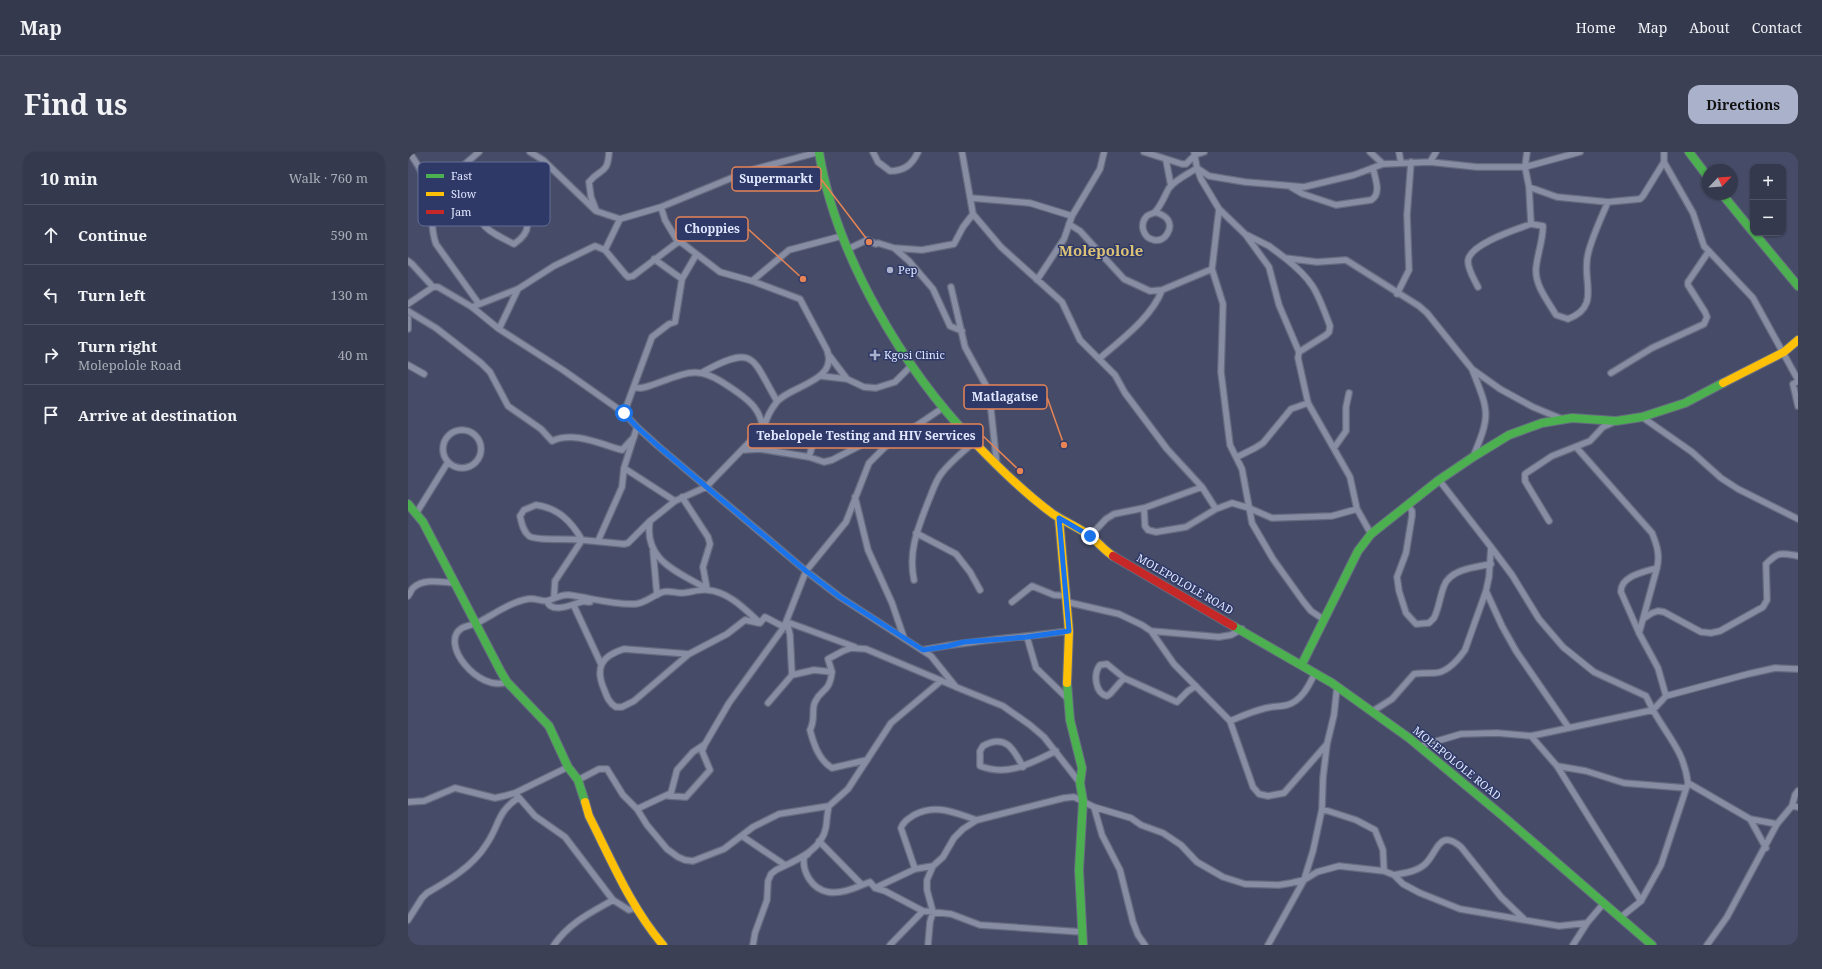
<!DOCTYPE html>
<html lang="en">
<head>
<meta charset="utf-8">
<style>
  :root { --surface:#34394d; --page:#3c4054; --text:#f1f3f6; --muted:#a9acb6; --line:#4e5365; --accent:#aab1ca }
  body { margin:0; font-family:"Noto Serif",serif; background:var(--page); color:var(--text) }
  .controls { position:absolute; right:12px; top:12px; display:grid; overflow:hidden; border-radius:8px; box-shadow:0 1px 3px #0004 }
  .controls button { width:36px; height:36px; display:grid; place-items:center; padding:0; border:0; border-bottom:1px solid var(--line); background:var(--surface); color:var(--text); font:20px sans-serif }
  .compass { position:absolute; left:1294px; top:12px; width:36px; height:36px; border-radius:50%; background:var(--surface); box-shadow:0 1px 3px #0004; rotate:65deg }
  .stop { position:absolute; width:12px; height:12px; margin:-9px; border:3px solid #1a73e8; border-radius:50%; background:#fff }
  .stop.end { background:#1a73e8; border-color:#fff; box-shadow:0 1px 4px #0008 }
  .list { margin:0; padding:0; list-style:none }
  h2 { display:flex; justify-content:space-between; align-items:center; height:52px; margin:0; padding:0 16px; font-size:17px }
  h2 small { font-size:13px; font-weight:400; color:var(--muted) }
  .list li { display:grid; grid-template-columns:26px 1fr auto; gap:12px; align-items:center; box-sizing:border-box; height:60px; padding:0 16px; border-top:1px solid var(--line) }
  .list b { display:block; font-size:15px; white-space:nowrap }
  .list p { margin:0; font-size:13px; white-space:nowrap; color:var(--muted) }
  .list em { font-size:13px; font-style:normal; color:var(--muted) }
  .icon { flex:none; width:22px; height:22px; fill:none; stroke:currentColor; stroke-width:2; stroke-linecap:round; stroke-linejoin:round }
  .map { position:relative; flex:none; width:1390px; height:793px; overflow:hidden; border-radius:12px }
  header { display:flex; align-items:center; gap:24px; box-sizing:border-box; height:56px; padding:0 20px; background:var(--surface); border-bottom:1px solid var(--line) }
  header strong { font-size:19px }
  nav { display:flex; gap:22px; margin-inline-start:auto; font-size:14px }
  .intro { display:flex; align-items:center; justify-content:space-between; box-sizing:border-box; height:96px; padding:0 24px }
  h1 { margin:0; font-size:28px }
  .button { padding:10px 18px; border-radius:12px; background:var(--accent); color:#111; font-size:14px; font-weight:700 }
  main { display:flex; gap:24px; padding:0 24px }
  aside { flex:1; background:var(--surface); border-radius:12px; box-shadow:0 1px 3px #0004 }
  .map>svg:first-child { display:block }
  .lines { fill:none; stroke-linecap:round; stroke-linejoin:round }
  .street-casing { stroke:#666b80; stroke-width:8 }
  .fast-casing { stroke:#666b80; stroke-width:10 }
  .slow-casing { stroke:#666b80; stroke-width:10 }
  .jam-casing { stroke:#666b80; stroke-width:10 }
  .street { stroke:#878da2; stroke-width:5.5 }
  .fast { stroke:#4caf50; stroke-width:8 }
  .slow { stroke:#ffc107; stroke-width:8 }
  .jam { stroke:#c62828; stroke-width:8 }
  .route { stroke:#1a73e8; stroke-width:5 }
  .poi-dot { fill:#aab1ca; stroke:#2e3968; stroke-width:1.5 }
  .labels { text-anchor:middle; stroke-width:3; stroke-linejoin:round; paint-order:stroke }
  .poi-label { font-size:11px; fill:#e0e7ff; stroke:#2e3968; text-anchor:start }
  .street-label { font-size:11px; fill:#e0e7ff; stroke:#2e3968 }
  .district-label { font-size:15px; font-weight:bold; fill:#dac175; stroke:#2e3968 }
  .key { fill:#2e3968; stroke:#636d95; stroke-width:1 }
  .key-label { font-size:11px; fill:#e0e7ff }
  .leader { fill:none; stroke:#e68455; stroke-width:1.5 }
  .callout-dot { fill:#e68455; stroke:#2e3968; stroke-width:1.5 }
  .callout { fill:#2e3968; stroke:#e68455; stroke-width:1.5 }
  .callout-label { font-size:12px; text-anchor:middle; font-weight:bold; fill:#e0e7ff }
</style>
</head>
<body>
<header>
<strong>Map</strong>
<nav><a>Home</a><a>Map</a><a>About</a><a>Contact</a></nav>
</header>
<div class="intro"><h1>Find us</h1><a class="button">Directions</a></div>
<main>
<aside>
<h2>10 min<small>Walk · 760 m</small></h2>
<ul class="list">
<li><svg class="icon" aria-label="ahead" viewBox="0 0 24 24"><path d="M12 20V5M6 11l6-6 6 6"/></svg><div><b>Continue</b></div><em>590 m</em></li>
<li><svg class="icon" aria-label="left" viewBox="0 0 24 24"><path d="M17 20v-9H6M10 6l-5 5 5 5"/></svg><div><b>Turn left</b></div><em>130 m</em></li>
<li><svg class="icon" aria-label="right" viewBox="0 0 24 24"><path d="M7 20v-9h11M14 6l5 5-5 5"/></svg><div><b>Turn right</b><p>Molepolole Road</p></div><em>40 m</em></li>
<li><svg class="icon" aria-label="arrive" viewBox="0 0 24 24"><path d="M6 21V4h12l-3 4 3 4H6"/></svg><div><b>Arrive at destination</b></div></li>
</ul>
</aside>
<div class="map">
<svg width="1390" height="793" viewBox="0 0 1390 793">
  <rect width="100%" height="100%" fill="#464c67"/>
  <g class="lines">
    <g class="street-casing">
      <path id="street" d="M 1,0 C 11,14 18,26 21,42 C 25,59 22,76 28,92 L 71,152
        M 122,0 L 135,8 L 188,59 L 212,67
        M 465,0 L 470,10 L 482,19 C 496,19 504,13 510,0
        M 554,0 L 565,62 L 593,95 L 654,150 L 672,188 L 707,223 L 717,241 L 759,297 L 794,335 L 808,357 L 824,351 L 841,356 L 864,366 L 924,364 L 949,357 L 963,382
        M 736,0 L 774,12 L 778,12 L 787,3 L 796,0
        M 786,0 L 789,16 L 793,27 L 811,57 L 837,82 L 861,115 L 871,153 L 891,200 L 890,206 L 900,251 L 942,325 L 949,357
        M 962,0 L 975,12 L 1022,10 L 1069,15 L 1117,15 L 1121,35 L 1149,45 L 1200,50
        M 991,0 L 993,11
        M 1119,0 L 1117,15 L 1172,0
        M 1256,0 L 1256,10 L 1285,61 L 1296,94 L 1345,146 L 1390,228
        M 758,8 L 763,34
        M 1022,10 L 1028,0
        M 15,20 L 43,29 L 57,12 L 71,0
        M 43,29 C 52,30 63,30 71,33 C 94,42 143,67 106,92 C 78,78 74,77 62,47 L 69,33
        M 883,35 L 895,42 L 928,53 L 963,48 C 974,42 967,26 965,16
        M 1121,35 L 1123,72 L 1135,74 C 1135,89 1129,103 1128,117 C 1127,134 1140,149 1148,163 L 1160,167 C 1194,154 1173,128 1180,102 C 1184,85 1193,66 1200,50 L 1232,47 L 1235,44 L 1256,10
        M 563,46 L 622,51 L 664,64
        M 253,55 L 257,68 L 270,90 L 274,91 L 312,120 L 344,129 L 392,147 L 419,198 C 431,230 380,234 368,251 C 357,265 354,280 352,297
        M 811,57 L 804,117 L 815,152 L 813,220 L 822,293 L 834,317 L 844,371 L 865,407 L 895,449 L 903,459 L 915,467
        M 188,58 L 183,45 L 181,30 C 192,16 200,23 201,0
        M 747,60 C 752,62 757,63 760,68 C 765,77 757,90 746,88 C 735,86 731,72 739,64 C 741,62 745,62 747,60 C 753,54 757,43 761,36 C 767,28 780,22 789,16 L 801,24 L 837,30 L 896,35 L 946,23 L 975,12
        M 661,72 L 672,79 L 716,127 L 742,139 L 754,138 L 804,117
        M 839,83 L 861,94 L 877,106 L 909,110 L 938,108 L 1011,154 L 1019,161 L 1064,217 L 1092,237 L 1125,255 L 1154,267
        M 486,96 L 514,98 L 546,92 L 555,75 L 565,62
        M 440,97 L 459,88 L 468,92 L 470,91 L 486,96 L 501,109 L 525,137 L 542,174 L 554,179
        M 197,98 L 217,122 L 220,125 L 225,124 L 270,90
        M 877,106 C 907,130 909,140 922,174 L 921,180 L 918,183 L 891,200
        M 246,107 L 274,127 L 288,103
        M 0,109 L 4,112 L 25,135 L 30,135 L 64,155 L 91,177 L 155,218 L 216,261 L 229,275 L 250,294 L 398,419 L 432,445 L 523,504 L 548,535 L 595,554 L 622,573 L 636,585 L 672,631
        M 629,128 L 656,87 L 664,64 L 692,17 L 696,0
        M 344,129 L 381,98 L 434,84
        M 543,135 L 557,195 L 581,239 L 589,314
        M 1070,135 C 1066,127 1060,118 1060,109 C 1061,92 1109,77 1123,72
        M 989,142 L 1001,118 L 999,63 L 1003,10
        M 0,152 L 25,135
        M 64,155 L 110,137 L 146,114 L 187,94 L 197,98 L 212,67 L 253,55 L 343,18 L 411,0
        M 0,159 L 28,176 L 73,211 L 82,220 L 100,254 L 133,277 L 144,289 C 166,279 192,292 214,298 L 226,285
        M 0,166 L 0,177
        M 91,177 L 110,137
        M 420,202 L 439,227
        M 692,206 C 713,188 744,165 754,138
        M 0,213 L 16,222
        M 1064,217 C 1081,260 1083,262 1065,305
        M 295,220 C 348,191 344,207 369,249
        M 1203,221 L 1244,196 L 1296,172 L 1299,165 L 1297,160 L 1280,133 L 1280,130 L 1301,99
        M 413,224 L 439,227 L 456,235 L 468,236 L 487,230 L 504,213
        M 1390,229 L 1385,232 L 1390,254
        M 216,261 L 244,185 L 261,172 L 267,170 L 274,127
        M 1234,265 L 1284,300 L 1313,326 L 1330,337 L 1390,367
        M35 297a19 19 0 1 1 38 0a19 19 0 1 1-38 0Z
        M 1168,295 L 1244,381 C 1249,393 1252,403 1249,416 C 1236,420 1212,424 1213,440 L 1231,481 L 1250,516 L 1258,544
        M 926,296 L 938,279 L 938,255 L 941,241
        M 334,298 L 352,297 L 401,305 L 416,310 L 424,308 L 461,289 L 477,295
        M 401,305 L 406,288 C 426,272 441,277 461,289
        M 829,305 L 847,296 L 855,291 L 883,257 L 900,251
        M 216,316 L 267,349
        M 274,345 L 300,385 L 302,392 L 295,415 L 299,437
        M 447,345 L 460,398 L 484,451 L 496,486
        M 128,353 C 150,356 163,369 174,388 C 162,386 127,389 121,384 C 115,379 114,372 112,364 L 116,358 Z
        M 1000,353 L 1004,359 L 1004,364 L 998,401 L 989,425 L 991,439 L 998,461 L 1008,472 L 1021,471 L 1026,466 C 1031,456 1032,444 1036,434 C 1042,417 1068,415 1083,412
        M 736,356 L 737,374 L 740,378 L 748,380 L 778,375 L 808,357
        M 9,360 L 40,310
        M 242,369 C 235,409 271,420 299,437
        M 1141,369 L 1117,329 L 1117,322 L 1144,304 L 1182,289 L 1195,275 L 1206,270
        M 508,381 L 548,402 L 562,420 L 572,438
        M 682,384 L 698,367 L 706,362 L 736,356 L 794,335
        M 190,389 L 214,335 L 216,316 L 229,275
        M 245,399 L 249,443
        M 506,428 C 500,399 510,376 520,350 C 524,341 527,330 533,322 C 542,310 555,300 566,290
        M 1078,439 L 1094,474 L 1108,499 L 1161,576
        M 0,444 C 2,442 3,438 5,436 C 16,426 33,430 46,431
        M 146,445 L 147,429 L 174,388 L 216,392 L 220,391 L 242,369 L 267,349 L 298,335 L 355,276 C 352,258 343,250 329,240 C 292,214 287,217 247,232 C 240,234 234,238 226,235
        M 139,449 C 143,462 163,453 173,450 C 176,449 179,450 182,450
        M 604,450 L 624,434 L 646,443 L 659,444
        M 659,450 L 711,462 L 734,473 L 743,479 L 766,512 L 822,569
        M 166,454 L 193,512
        M 1235,467 L 1249,416
        M 379,470 L 447,495
        M 743,479 L 811,485 L 823,483 L 834,477
        M 1231,481 L 1235,467 L 1244,461 L 1250,459 L 1256,460 L 1293,480 L 1303,481 L 1312,479 L 1355,455 L 1359,448 L 1358,412 C 1371,399 1374,401 1390,404
        M 619,485 L 628,516 L 660,547
        M 515,498 C 563,488 612,486 661,479
        M 281,502 L 216,497 C 193,504 187,516 196,537 C 199,545 201,551 208,555 L 214,555 L 226,549 L 281,502 L 319,482 L 337,468 L 351,471
        M 424,520 C 421,542 414,535 407,550 C 403,558 408,567 402,578 C 406,593 411,608 424,616 L 459,608
        M 907,521 C 901,533 894,549 879,553 C 872,555 865,554 858,556 C 845,559 834,564 822,569 L 845,635 L 851,642 L 860,644 L 876,641 L 919,592
        M 384,523 L 406,518 L 424,520 L 420,507 L 435,499 L 443,496 L 458,497 L 546,534
        M 716,526 L 702,542 L 699,544 C 687,541 685,522 692,513 L 699,512 L 716,526 L 769,550 L 780,539 L 788,534
        M 99,530 C 71,541 30,491 54,476 C 58,474 64,473 69,471 C 85,463 102,450 120,447 C 127,446 132,449 138,449 C 146,448 151,442 161,443 C 183,446 205,453 227,452 C 238,451 245,443 255,440 C 260,438 267,441 273,441 C 281,441 291,437 299,438 C 320,439 338,458 352,471 L 357,465 L 376,475 L 379,470 L 382,483 L 384,523 L 360,551
        M 965,559 L 984,547 L 1006,522 C 1013,521 1019,521 1026,521 C 1039,521 1050,508 1057,498 L 1078,439 L 1081,425 L 1083,395 L 1031,328
        M 1123,584 L 1149,614 L 1233,749
        M 1012,594 L 1053,582 L 1089,581 L 1123,584 L 1245,558 L 1238,544 L 1186,520 L 1155,495 L 1131,467 L 1104,423 L 1083,395
        M 1149,614 L 1178,619 L 1216,631 L 1278,636
        M 615,615 C 606,598 598,581 575,594 L 572,599 L 572,614 C 600,625 623,611 648,599
        M 170,628 L 191,617 L 199,617 L 215,643 L 229,657 L 239,673 L 259,697 L 270,705 L 277,708 L 285,709 L 316,697 L 345,675 L 371,662 L 421,654 L 440,637 L 483,571 L 533,529
        M 1280,631 L 1342,667 L 1369,672
        M 107,641 L 127,664 L 157,685 L 205,748 L 221,758 L 227,756
        M 261,644 L 278,645 L 302,618 L 294,599 L 297,592
        M 0,650 L 16,649 L 47,636 L 87,646 L 96,644 L 107,641 L 160,615
        M 1384,654 L 1390,655
        M 686,655 L 694,683 L 712,718 L 725,770 L 730,783 L 737,793
        M 229,657 L 263,641 L 269,618 L 285,600 L 297,592 L 321,551 L 376,475 L 398,419 L 438,370 L 461,311 L 477,295 L 536,255
        M 914,657 L 948,668 L 967,678 L 975,698 L 976,719
        M 1342,667 L 1358,696
        M 334,684 L 377,713
        M 400,702 L 396,705 C 394,720 404,737 420,740 C 431,742 445,737 454,733 L 411,689
        M 507,717 L 493,676 C 496,669 500,667 506,663 C 528,651 547,661 569,668
        M 986,723 C 996,721 1008,720 1016,713 C 1029,703 1030,675 1053,695 L 1093,745 L 1116,767
        M 454,733 L 462,730 L 467,736 L 477,739 L 515,759 L 543,762 L 572,773 L 674,780
        M 467,736 L 507,717 L 525,714 L 535,705 L 546,686 L 555,677 L 569,668 L 656,646 L 666,645 L 686,655 L 723,666 L 733,673 L 755,681 L 773,693 L 789,710 L 815,725 L 837,732 L 871,733 L 883,731 L 896,728 L 909,720 L 931,714 L 976,719 L 986,723 L 995,732 L 1012,741 L 1052,757 L 1151,774 L 1179,771 L 1196,751
        M 1213,765 L 1233,749 L 1253,713 L 1280,631 C 1276,599 1260,585 1245,558 L 1258,544 L 1340,522 L 1367,516 L 1390,517
        M 0,768 L 14,746 L 19,741 C 40,729 65,714 78,693 C 92,673 88,661 110,646
        M 146,793 C 161,771 182,761 205,748
        M 345,793 L 347,781 L 359,748 L 360,729 L 363,722 L 368,718 C 386,709 414,699 418,675 C 419,668 419,661 421,654
        M 482,793 L 515,759
        M 520,793 L 522,770 L 525,760 L 519,738 L 519,728 L 525,714
        M 860,793 L 896,728 L 905,699 L 914,657 L 915,626 L 919,592 L 926,563 L 929,535
        M 1165,793 L 1179,771
        M 1299,793 L 1319,765 L 1369,672 L 1384,654 L 1387,643 L 1390,639"/>
    </g>
    <g class="fast-casing">
      <path id="fast" d="M 411,0 C 427,101 495,217 566,290
        M 1281,0 L 1300,25
        M 1314,42 L 1345,80
        M 1346,81 L 1390,134
        M 0,352 L 15,370 L 93,520 L 99,530 L 141,574 L 160,615 L 170,628 L 177,650
        M 825,474 L 924,531 L 1001,586 L 1096,665 L 1244,793
        M 894,512 L 950,399 L 963,382 L 1031,328 L 1065,305 L 1101,283 L 1134,271 L 1164,266 L 1208,269 L 1234,265 L 1277,251 L 1315,231
        M 659,531 L 662,568 L 674,616 L 672,631 L 675,649 L 671,718 L 675,793"/>
    </g>
    <g class="slow-casing">
      <path id="slow" d="M 1315,231 L 1376,200 L 1390,188
        M 566,290 C 591,316 616,341 645,362 C 657,370 670,375 682,384 C 690,390 696,398 705,404
        M 651,366 L 661,479 L 659,531
        M 177,650 L 181,664 C 204,709 222,754 255,793"/>
    </g>
    <g class="jam-casing">
      <path id="jam" d="M 705,404 L 825,474"/>
    </g>
    <use href="#street" class="street"/>
    <use href="#fast" class="fast"/>
    <use href="#slow" class="slow"/>
    <use href="#jam" class="jam"/>
  </g>
  <g class="lines">
    <path class="route" d="M 216,261 L 229,275 L 250,294 L 398,419 L 432,445 L 515,498 L 540,494 L 556,490 L 619,485 L 661,479 L 651,366 L 682,384"/>
  </g>
  <g class="poi-dot">
    <circle cx="482" cy="118" r="4"/>
    <path d="M465 197h4v4h4v4h-4v4h-4v-4h-4v-4h4z"/>
  </g>
  <g class="labels">
    <g class="poi-label">
      <text x="490" y="122">Pep</text>
      <text x="476" y="207">Kgosi Clinic</text>
    </g>
    <g class="street-label">
      <text transform="translate(777 432) rotate(30)" y="4">MOLEPOLOLE ROAD</text>
      <text transform="translate(1049 611) rotate(39)" y="4">MOLEPOLOLE ROAD</text>
    </g>
    <g class="district-label">
      <text x="693" y="104">Molepolole</text>
    </g>
  </g>
  <rect x="10" y="10" width="132" height="64" rx="6" class="key"/>
  <rect x="18" y="22" width="18" height="4" fill="#4caf50"/>
  <rect x="18" y="40" width="18" height="4" fill="#ffc107"/>
  <rect x="18" y="58" width="18" height="4" fill="#c62828"/>
  <g class="key-label">
    <text x="43" y="28">Fast</text>
    <text x="43" y="46">Slow</text>
    <text x="43" y="64">Jam</text>
  </g>
  <path class="leader" d="M461 90L413 27M395 127L340 77M656 293L639 245M612 319L575 284"/>
  <g class="callout-dot">
    <circle cx="461" cy="90" r="4"/>
    <circle cx="395" cy="127" r="4"/>
    <circle cx="656" cy="293" r="4"/>
    <circle cx="612" cy="319" r="4"/>
  </g>
  <g class="callout">
    <rect x="324" y="15" width="89" height="24" rx="4"/>
    <rect x="268" y="65" width="72" height="24" rx="4"/>
    <rect x="556" y="233" width="83" height="24" rx="4"/>
    <rect x="340" y="272" width="235" height="24" rx="4"/>
  </g>
  <g class="callout-label">
    <text x="368" y="31">Supermarkt</text>
    <text x="304" y="81">Choppies</text>
    <text x="597" y="249">Matlagatse</text>
    <text x="458" y="288">Tebelopele Testing and HIV Services</text>
  </g>
</svg>
<div class="controls">
<button>+</button>
<button>−</button>
</div>
<svg class="compass" viewBox="-18 -18 36 36"><path d="M0-13l5 13h-10z" fill="#e53935"/><path d="M0 13l5-13h-10z" fill="#a9acb6"/></svg>
<div class="stop" style="left:216px;top:261px"></div>
<div class="stop end" style="left:682px;top:384px"></div>
</div>
</main>
</body>
</html>
